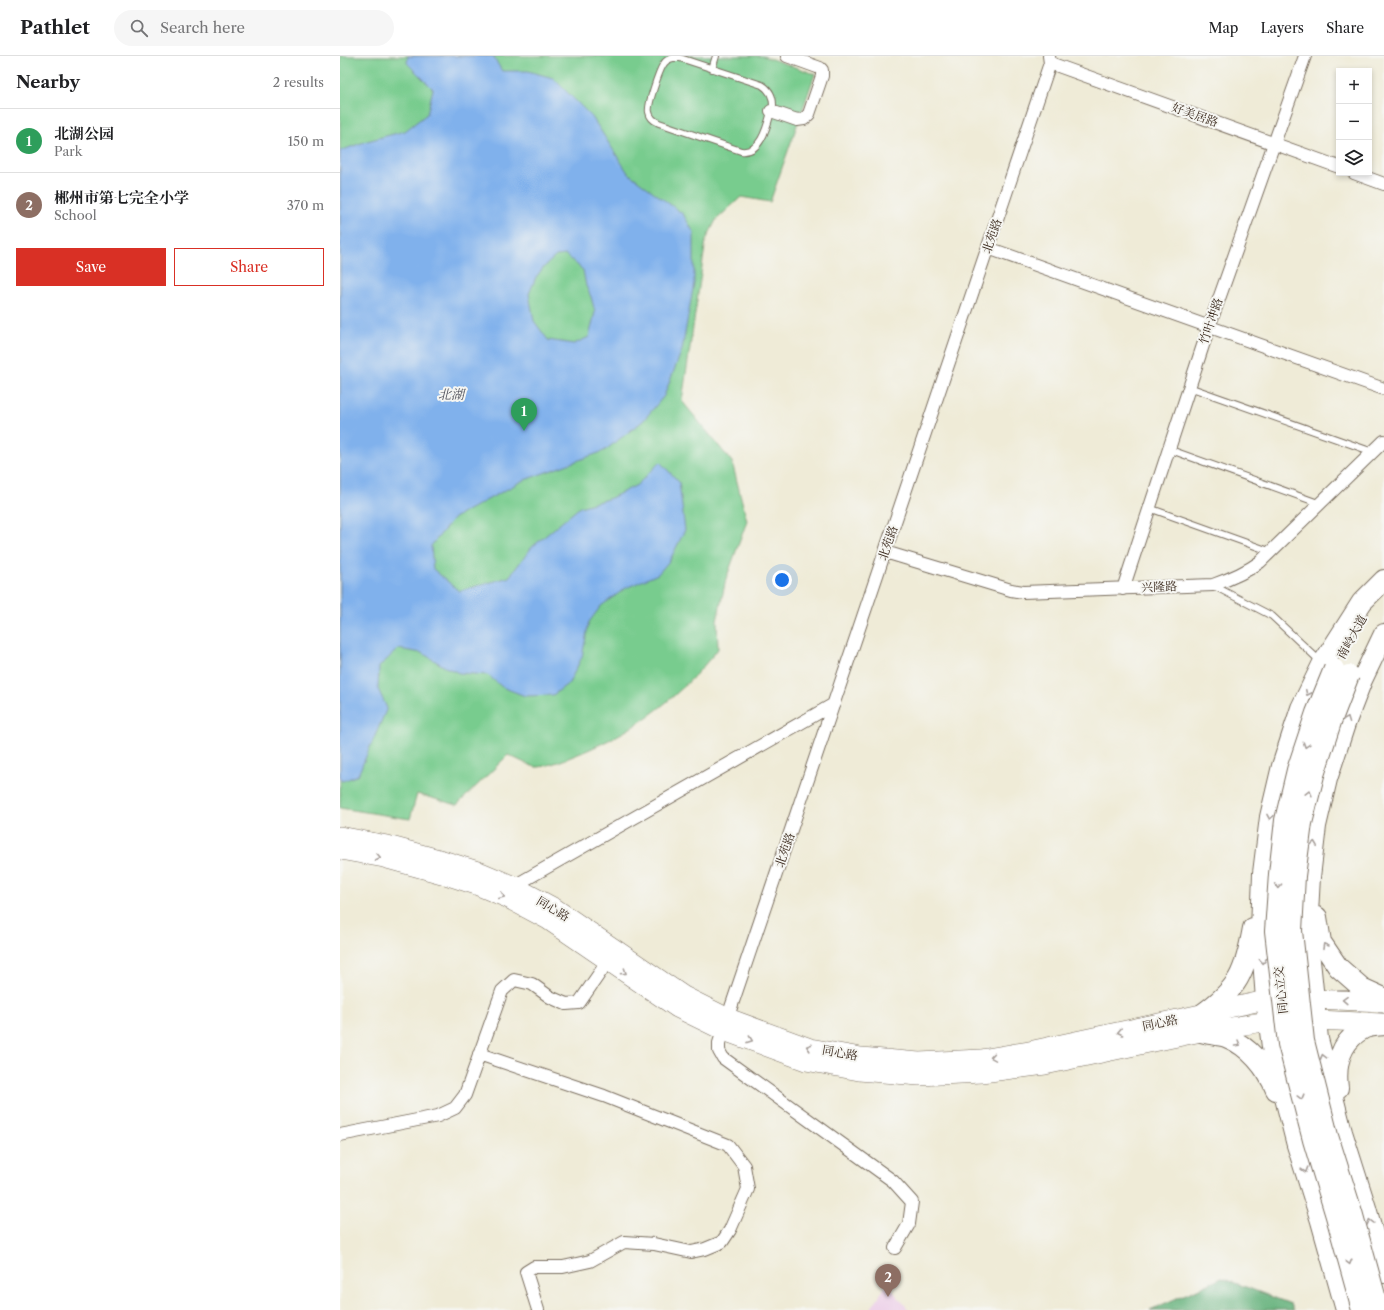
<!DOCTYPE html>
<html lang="en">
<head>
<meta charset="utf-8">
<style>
  :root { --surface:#fff; --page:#f6f6f6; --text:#202124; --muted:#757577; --line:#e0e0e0; --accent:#d93025 }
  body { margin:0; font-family:"Libre Caslon Text","Noto Serif SC",serif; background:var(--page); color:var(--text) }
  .controls { position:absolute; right:12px; top:12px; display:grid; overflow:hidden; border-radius:0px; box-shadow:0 2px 6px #0003 }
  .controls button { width:36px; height:36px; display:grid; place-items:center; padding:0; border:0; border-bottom:1px solid var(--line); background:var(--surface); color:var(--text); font:20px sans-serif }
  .you { position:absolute; left:442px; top:524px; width:14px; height:14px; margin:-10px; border:3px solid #fff; border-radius:50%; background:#1a73e8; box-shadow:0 0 0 6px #1a73e833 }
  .badge { display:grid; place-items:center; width:26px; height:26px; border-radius:50%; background:var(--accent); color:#fff; font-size:13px; font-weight:700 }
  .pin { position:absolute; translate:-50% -33px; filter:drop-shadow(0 1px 2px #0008) }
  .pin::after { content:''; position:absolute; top:21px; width:14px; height:12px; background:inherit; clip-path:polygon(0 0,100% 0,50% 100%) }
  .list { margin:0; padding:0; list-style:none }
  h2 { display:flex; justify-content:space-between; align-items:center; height:52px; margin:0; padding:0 16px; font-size:17px }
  h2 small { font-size:13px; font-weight:400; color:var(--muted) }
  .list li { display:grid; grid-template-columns:26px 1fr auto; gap:12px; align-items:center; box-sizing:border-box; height:64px; padding:0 16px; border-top:1px solid var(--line) }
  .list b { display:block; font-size:15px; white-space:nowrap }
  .list p { margin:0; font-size:13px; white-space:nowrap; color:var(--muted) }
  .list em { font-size:13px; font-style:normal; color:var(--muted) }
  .actions { display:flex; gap:8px; padding:12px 16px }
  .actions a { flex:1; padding:9px 0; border:1px solid var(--accent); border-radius:0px; text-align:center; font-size:14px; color:var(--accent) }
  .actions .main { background:var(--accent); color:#fff }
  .icon { flex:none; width:22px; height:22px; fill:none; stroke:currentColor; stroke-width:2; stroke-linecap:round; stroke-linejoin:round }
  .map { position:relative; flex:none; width:1044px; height:1254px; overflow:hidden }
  header { display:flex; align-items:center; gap:24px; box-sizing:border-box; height:56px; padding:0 20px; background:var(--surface); border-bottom:1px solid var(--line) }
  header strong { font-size:19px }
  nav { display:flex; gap:22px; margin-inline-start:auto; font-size:14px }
  .search { width:280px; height:36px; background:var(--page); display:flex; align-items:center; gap:10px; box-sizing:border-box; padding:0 14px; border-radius:22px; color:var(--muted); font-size:15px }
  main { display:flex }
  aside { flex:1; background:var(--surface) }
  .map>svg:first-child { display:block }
  .built { fill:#edd0e9 }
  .green { fill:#78cc8e; stroke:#5a7b56 }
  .forest { fill:#62b079; stroke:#4e6d4c }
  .water { fill:#80b1ec; stroke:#5e6e85; fill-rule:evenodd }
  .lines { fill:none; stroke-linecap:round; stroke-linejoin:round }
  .service-casing { stroke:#7a6e5f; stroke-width:8 }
  .minor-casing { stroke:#7a6e5f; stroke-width:14 }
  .primary-casing { stroke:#7a6e5f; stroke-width:20 }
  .trunk-casing { stroke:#7a6e5f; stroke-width:22 }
  .service { stroke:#fff; stroke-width:6 }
  .minor { stroke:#fff; stroke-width:12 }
  .primary { stroke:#fff; stroke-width:19 }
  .trunk { stroke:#fff; stroke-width:20 }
  .trunk-bridge-casing { stroke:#7a6e5f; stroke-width:22; stroke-linecap:butt }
  .trunk-bridge { stroke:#fff; stroke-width:20 }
  .oneway { stroke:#a79f9a }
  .labels { text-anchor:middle; stroke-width:4; stroke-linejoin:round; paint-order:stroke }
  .street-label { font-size:12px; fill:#3b2a1e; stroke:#f6f6f2 }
  .water-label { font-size:13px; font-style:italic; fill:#50525c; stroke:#f6f6f2 }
</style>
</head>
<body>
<header>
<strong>Pathlet</strong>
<div class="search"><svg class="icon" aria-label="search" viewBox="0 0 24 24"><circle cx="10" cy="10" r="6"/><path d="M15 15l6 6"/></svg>Search here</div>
<nav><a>Map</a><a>Layers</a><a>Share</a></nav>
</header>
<main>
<aside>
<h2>Nearby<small>2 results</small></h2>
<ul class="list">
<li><span class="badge" style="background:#2e9e5b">1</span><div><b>北湖公园</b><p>Park</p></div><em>150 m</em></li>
<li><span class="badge" style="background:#8d6e63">2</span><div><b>郴州市第七完全小学</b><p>School</p></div><em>370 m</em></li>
</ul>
<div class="actions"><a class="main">Save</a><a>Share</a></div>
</aside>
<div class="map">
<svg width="1044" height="1254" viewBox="0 0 1044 1254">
  <rect width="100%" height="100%" fill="#f6f6f2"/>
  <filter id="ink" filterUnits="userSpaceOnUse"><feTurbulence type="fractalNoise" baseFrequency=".025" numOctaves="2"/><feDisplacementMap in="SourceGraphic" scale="8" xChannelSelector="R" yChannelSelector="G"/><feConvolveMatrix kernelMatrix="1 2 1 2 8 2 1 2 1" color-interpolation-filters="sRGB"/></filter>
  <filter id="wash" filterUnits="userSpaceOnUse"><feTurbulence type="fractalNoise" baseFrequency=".012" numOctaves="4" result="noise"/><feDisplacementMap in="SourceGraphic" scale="16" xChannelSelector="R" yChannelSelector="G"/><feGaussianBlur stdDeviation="0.9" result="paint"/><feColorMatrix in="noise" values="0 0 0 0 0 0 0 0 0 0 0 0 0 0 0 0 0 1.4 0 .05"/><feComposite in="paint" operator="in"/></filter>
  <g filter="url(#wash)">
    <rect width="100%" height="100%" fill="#efebd7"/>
    <path class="built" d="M 547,1228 L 569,1254 L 530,1254 Z"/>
    <path class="green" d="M 0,0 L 423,0 L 475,18 L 430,146 L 401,141 L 376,164 L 366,184 L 342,345 L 392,406 L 407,465 L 386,523 L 377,565 L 378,593 C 336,645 293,677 231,701 C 224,704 202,712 196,711 C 190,710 175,702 168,699 L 117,749 L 77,738 L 70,763 L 0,752 Z"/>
    <path class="forest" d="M 882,1222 L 951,1248 L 954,1254 L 810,1254 Z"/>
    <path class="water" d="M 68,0 L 153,0 L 162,15 L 188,15 L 213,22 L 252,61 L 288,117 L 343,158 L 354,177 L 354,227 L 342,294 L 324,340 L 303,365 L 264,395 L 182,425 L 114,462 L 91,490 L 93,513 L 119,535 L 169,521 L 192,491 L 240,451 L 271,442 L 297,429 L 320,406 L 339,426 L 345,474 L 330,504 L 318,518 L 286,532 L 261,550 L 249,566 L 242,601 L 229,627 L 213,639 L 185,640 L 162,631 L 148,619 L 119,617 L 105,611 L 82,597 L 58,593 L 39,611 L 38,633 L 47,652 L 18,719 L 3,725 L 0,724 L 0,95 L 27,85 L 65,75 L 87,58 L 93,33 L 67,7 ZM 226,199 L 243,214 L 246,230 L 251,241 L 255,256 L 249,281 L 234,288 L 208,284 L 194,265 L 189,238 L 196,221 L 204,211 L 216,200 Z"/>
  </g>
  <g filter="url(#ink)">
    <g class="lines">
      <g class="service-casing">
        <path id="service" d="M 333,2 L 340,2 L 422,29 C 430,34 433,40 433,49 C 428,65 423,98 401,95 L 319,67 C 314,65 310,62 309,56 C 307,50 319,15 323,9 C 325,5 328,3 333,2 Z
          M 372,13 L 376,0
          M 849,331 L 1033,396
          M 828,393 L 981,448
          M 809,452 L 932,496
          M 874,530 L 932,560 L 981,606"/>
      </g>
      <g class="minor-casing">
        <path id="minor" d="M 710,7 L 999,111
          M 431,55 L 457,64 L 464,63 L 469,58 L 482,20 L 482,14 L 480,12 L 447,0
          M 1014,117 L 1044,128
          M 648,192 L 1044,333
          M 545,496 L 671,534 L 683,536 L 873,529 C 890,523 905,517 920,506 L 1044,385
          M 783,533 L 869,271 L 965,0
          M 174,830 L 494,648
          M 139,998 L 264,1040 L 388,1089 L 404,1110 L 408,1133 L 390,1174 L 382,1186 L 365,1193 L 351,1196 L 314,1188 L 284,1186 L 250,1205 L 223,1211 L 194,1211 L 186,1216 L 198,1254
          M 0,1079 L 98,1060 L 115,1052 L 125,1039 L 162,935 L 174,924 L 192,928 L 210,941 L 226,948 L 239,947 L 268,905
          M 555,1192 L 569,1168 L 572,1146 L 553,1125 L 383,1002 L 379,995 L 379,987 L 710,7 L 709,0"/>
      </g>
      <g class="primary-casing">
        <path id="primary" d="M 0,780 L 47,789 L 106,805 L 141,816 L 174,830 L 215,852 L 344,940 L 388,962 L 470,992 L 521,1001 L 579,1006 L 641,1003 L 689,995 L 926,944 L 973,943 L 1044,946
          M 0,794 L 44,802 L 102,818 L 136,829 L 167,842 L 208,864 L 337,952 L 384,975 L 466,1005 L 519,1015 L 579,1020 L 642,1017 L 705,1009 L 861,976 L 929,965 L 976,964 L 1042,967"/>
      </g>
      <g class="trunk-casing">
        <path id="trunk" d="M 1044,578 L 1022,624 L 1005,668 L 987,723 L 976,770 L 970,821 L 967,875 L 978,983 L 1002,1076 L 1026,1152 L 1044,1217
          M 977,861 L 981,886 L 998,911 L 1022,932 L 1044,942
          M 861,959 C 899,932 905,917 913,872
          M 861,976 C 869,978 878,979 886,981 C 909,990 927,1012 936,1034
          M 998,1032 C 995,1008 1000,986 1023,973 C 1029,970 1037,970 1044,969
          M 1006,1254 L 981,1165 L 957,1089 L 932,991 L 926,944 L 921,875 L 923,817 L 930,761 L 942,710 L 961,652 L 983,607 L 1022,546 L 1044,524"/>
      </g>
      <use href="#service" class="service"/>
      <use href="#minor" class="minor"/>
      <use href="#primary" class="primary"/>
      <use href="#trunk" class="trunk"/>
      <g class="trunk-bridge-casing">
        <path id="trunk-bridge" d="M 994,613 L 976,657 L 957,714 L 945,764 L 939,818 L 935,875 L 948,988 L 973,1084 L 996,1160 L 1022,1254
          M 1009,619 L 992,663 L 974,719 L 962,767 L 955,820 L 952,875 L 964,985 L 988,1080 L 1012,1156 L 1039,1254"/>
      </g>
      <use href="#trunk-bridge" class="trunk-bridge"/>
    </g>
    <defs><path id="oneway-chevron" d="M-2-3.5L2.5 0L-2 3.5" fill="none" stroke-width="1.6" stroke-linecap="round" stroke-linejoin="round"/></defs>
    <g class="oneway">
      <use href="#oneway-chevron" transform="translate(968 637) rotate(116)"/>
      <use href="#oneway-chevron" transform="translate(1007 663) rotate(-69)"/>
      <use href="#oneway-chevron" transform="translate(966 689) rotate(108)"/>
      <use href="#oneway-chevron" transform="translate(969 737) rotate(-76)"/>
      <use href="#oneway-chevron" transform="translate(930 761) rotate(100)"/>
      <use href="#oneway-chevron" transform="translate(974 788) rotate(-83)"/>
      <use href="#oneway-chevron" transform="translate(38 801) rotate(11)"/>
      <use href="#oneway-chevron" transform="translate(938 830) rotate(93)"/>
      <use href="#oneway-chevron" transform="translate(162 840) rotate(23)"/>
      <use href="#oneway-chevron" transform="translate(985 890) rotate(-120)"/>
      <use href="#oneway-chevron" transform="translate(923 905) rotate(85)"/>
      <use href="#oneway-chevron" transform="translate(284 916) rotate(34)"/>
      <use href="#oneway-chevron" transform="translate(1005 944) rotate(-178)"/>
      <use href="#oneway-chevron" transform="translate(780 976) rotate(168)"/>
      <use href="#oneway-chevron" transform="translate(410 984) rotate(20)"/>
      <use href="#oneway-chevron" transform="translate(898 988) rotate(30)"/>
      <use href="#oneway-chevron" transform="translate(469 991) rotate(-163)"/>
      <use href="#oneway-chevron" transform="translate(653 1001) rotate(171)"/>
      <use href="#oneway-chevron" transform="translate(983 1001) rotate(-105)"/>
      <use href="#oneway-chevron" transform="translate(961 1041) rotate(75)"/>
      <use href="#oneway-chevron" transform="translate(965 1114) rotate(73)"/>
      <use href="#oneway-chevron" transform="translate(1030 1166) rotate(-105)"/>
      <use href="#oneway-chevron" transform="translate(1009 1206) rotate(75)"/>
    </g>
  </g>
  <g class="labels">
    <g class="street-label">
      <text transform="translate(855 59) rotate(20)" y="4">好美居路</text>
      <text transform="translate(652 180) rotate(-71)" y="4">北苑路</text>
      <text transform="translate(871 265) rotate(-71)" y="4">竹叶冲路</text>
      <text transform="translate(548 487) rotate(-71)" y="4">北苑路</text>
      <text transform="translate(819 531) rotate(-2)" y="4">兴隆路</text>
      <text transform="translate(1012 581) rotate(-61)" y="4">南岭大道</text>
      <text transform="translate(445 794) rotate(-71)" y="4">北苑路</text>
      <text transform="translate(213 853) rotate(31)" y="4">同心路</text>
      <text transform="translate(941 934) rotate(-96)" y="4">同心立交</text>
      <text transform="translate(820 967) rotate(-12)" y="4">同心路</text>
      <text transform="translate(500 997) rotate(10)" y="4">同心路</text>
    </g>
    <g class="water-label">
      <text x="111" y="343">北湖</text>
    </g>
  </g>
</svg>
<div class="controls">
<button>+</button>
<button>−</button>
<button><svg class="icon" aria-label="layers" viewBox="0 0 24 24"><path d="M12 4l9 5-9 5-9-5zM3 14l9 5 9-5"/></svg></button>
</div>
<div class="you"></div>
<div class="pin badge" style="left:184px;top:375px;background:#2e9e5b">1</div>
<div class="pin badge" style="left:548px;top:1241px;background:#8d6e63">2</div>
</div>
</main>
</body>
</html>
